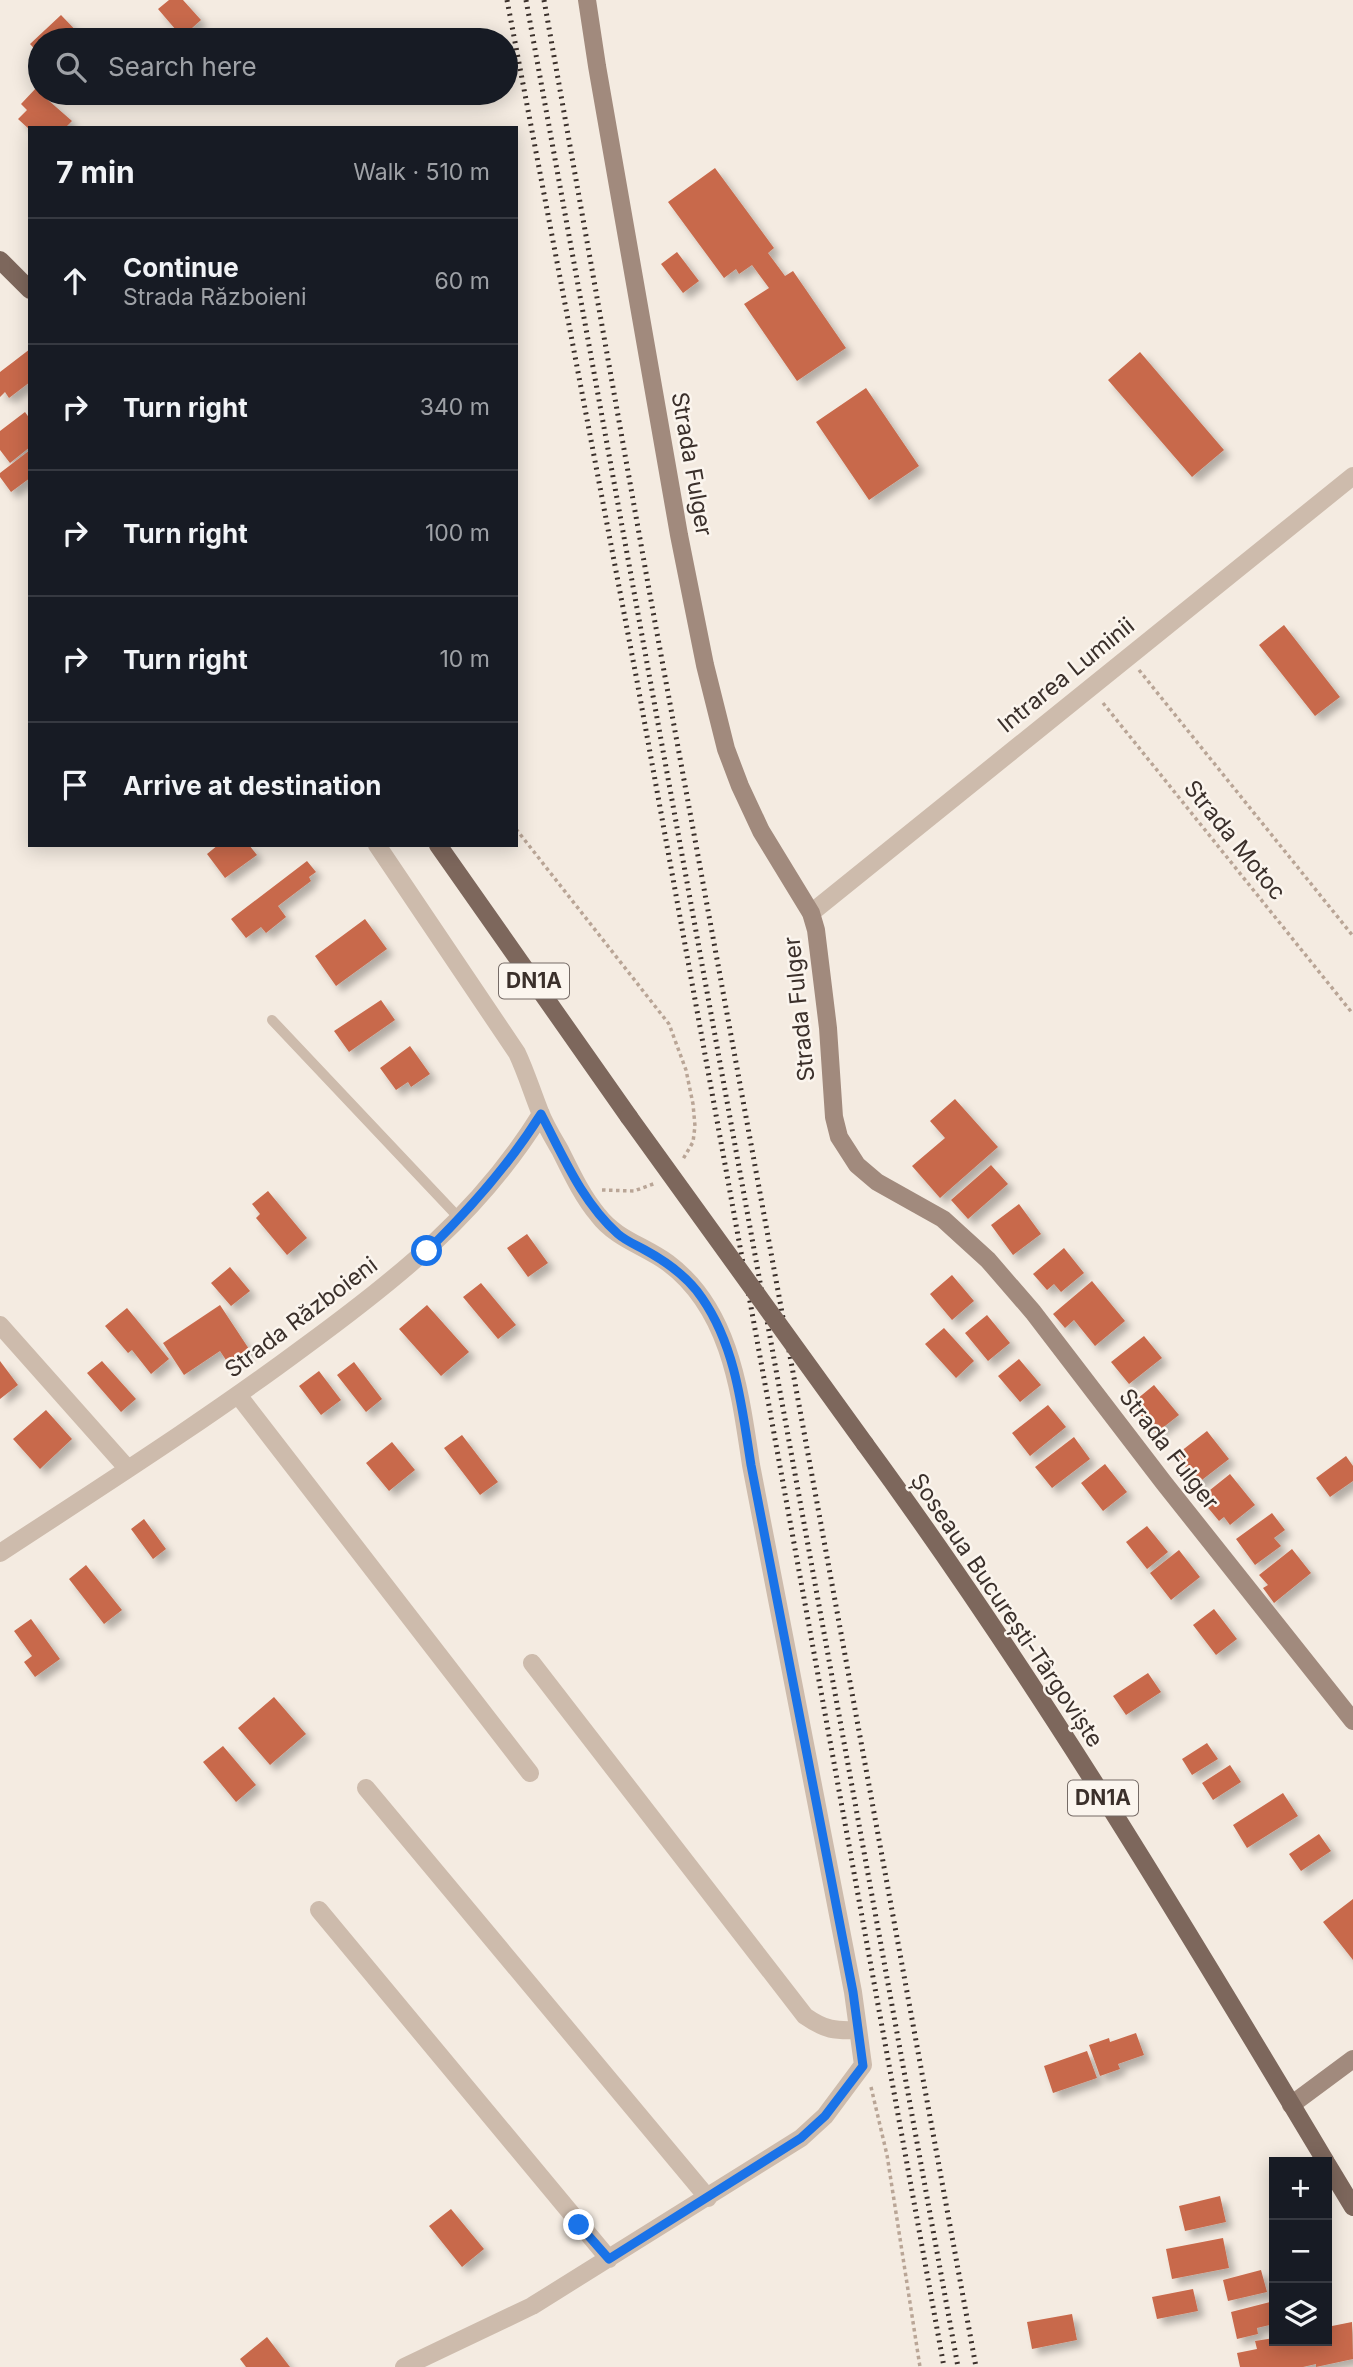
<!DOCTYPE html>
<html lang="en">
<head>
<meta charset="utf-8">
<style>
  :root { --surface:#171b24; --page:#242831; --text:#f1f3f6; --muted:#9ea1a6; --line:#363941 }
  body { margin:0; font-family:Inter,sans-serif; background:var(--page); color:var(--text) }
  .controls { position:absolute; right:21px; bottom:21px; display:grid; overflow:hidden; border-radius:0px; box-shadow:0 4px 18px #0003 }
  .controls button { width:63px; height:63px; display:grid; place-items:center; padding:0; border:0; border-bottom:2px solid var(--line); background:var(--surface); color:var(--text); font:35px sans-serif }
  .stop { position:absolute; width:21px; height:21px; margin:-16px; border:5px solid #1a73e8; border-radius:50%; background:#fff }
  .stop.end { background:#1a73e8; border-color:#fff; box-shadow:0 2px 7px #0008 }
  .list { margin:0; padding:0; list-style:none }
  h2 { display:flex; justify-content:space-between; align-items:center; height:91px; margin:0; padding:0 28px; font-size:30px }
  h2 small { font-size:23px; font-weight:400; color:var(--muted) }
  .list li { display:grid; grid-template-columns:46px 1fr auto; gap:21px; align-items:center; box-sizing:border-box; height:126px; padding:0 28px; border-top:2px solid var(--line) }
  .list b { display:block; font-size:26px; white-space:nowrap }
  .list p { margin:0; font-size:23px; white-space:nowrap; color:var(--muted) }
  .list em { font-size:23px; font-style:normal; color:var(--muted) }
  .icon { flex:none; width:38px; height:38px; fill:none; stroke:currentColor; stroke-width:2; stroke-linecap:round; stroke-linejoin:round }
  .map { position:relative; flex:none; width:1353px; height:2367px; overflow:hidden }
  .search { position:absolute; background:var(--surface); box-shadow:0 4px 18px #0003; left:28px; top:28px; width:490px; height:77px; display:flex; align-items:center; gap:18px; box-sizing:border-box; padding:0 24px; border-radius:38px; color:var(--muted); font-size:26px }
  .panel { position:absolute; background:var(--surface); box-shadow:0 4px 18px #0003; left:28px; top:126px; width:490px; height:721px; border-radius:0px }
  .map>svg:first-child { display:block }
  .building { fill:#c8694b; filter:url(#shadow) }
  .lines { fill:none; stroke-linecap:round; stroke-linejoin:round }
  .path { stroke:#b9a596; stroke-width:3.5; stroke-dasharray:3.5 3.5; stroke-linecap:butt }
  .lane { stroke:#cdbbac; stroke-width:10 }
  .street { stroke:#cdbbac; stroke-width:18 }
  .secondary { stroke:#a18a7d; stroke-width:18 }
  .primary { stroke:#7d675c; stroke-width:18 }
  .rail { stroke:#3b302b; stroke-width:5; stroke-dasharray:2 5; stroke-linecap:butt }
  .primary-bridge { stroke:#7d675c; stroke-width:18 }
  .route { stroke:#1a73e8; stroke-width:9 }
  .labels { text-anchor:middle; stroke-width:5; stroke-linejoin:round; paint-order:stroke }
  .shield { fill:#fbf5ee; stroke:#756b66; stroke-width:2 }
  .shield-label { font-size:21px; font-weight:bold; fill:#3b302b }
  .street-label { font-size:23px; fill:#3b302b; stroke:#fbf5ee }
</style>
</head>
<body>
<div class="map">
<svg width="1353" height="2367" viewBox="0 0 1353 2367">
  <defs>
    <filter id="shadow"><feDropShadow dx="6" dy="6" stdDeviation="3.5" flood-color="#0004"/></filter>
  </defs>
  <rect width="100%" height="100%" fill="#f4ebe1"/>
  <path class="building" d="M 169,0 L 183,0 L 201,20 L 182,37 L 158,9 Z
    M 61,15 L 85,40 L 40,40 L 40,55 L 30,44 Z
    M 37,87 L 40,93 L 72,121 L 65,128 L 30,128 L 30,130 L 18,119 L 27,110 L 21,104 Z
    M 715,168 L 774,248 L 768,253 L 785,276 L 793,271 L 846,348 L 797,381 L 744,304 L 769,288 L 752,265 L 739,274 L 736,269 L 724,278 L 668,202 Z
    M 677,252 L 699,281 L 683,293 L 661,264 Z
    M 30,349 L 30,382 L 9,398 L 5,392 L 0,397 L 0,372 Z
    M 1140,352 L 1224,450 L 1192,477 L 1108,380 Z
    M 866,388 L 919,466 L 869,500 L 816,422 Z
    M 25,412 L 30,419 L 30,447 L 10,463 L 0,450 L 0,431 Z
    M 30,450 L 30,478 L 11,492 L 0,477 L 0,473 Z
    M 1284,625 L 1340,697 L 1315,716 L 1259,645 Z
    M 218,845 L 249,845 L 257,855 L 225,878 L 207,854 Z
    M 307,861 L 316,872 L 309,877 L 311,881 L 278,906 L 286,917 L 266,933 L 261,927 L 246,938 L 231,919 Z
    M 365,919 L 387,949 L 336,986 L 315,956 Z
    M 381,1000 L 395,1020 L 349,1052 L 334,1031 Z
    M 410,1046 L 430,1074 L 411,1087 L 408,1082 L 396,1090 L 380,1068 Z
    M 955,1099 L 998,1147 L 940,1198 L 912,1166 L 945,1138 L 930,1121 Z
    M 991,1165 L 1008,1184 L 968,1219 L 951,1200 Z
    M 268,1191 L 307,1238 L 287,1255 L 256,1218 L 260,1214 L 252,1204 Z
    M 1019,1204 L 1041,1234 L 1013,1255 L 991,1225 Z
    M 527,1234 L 548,1263 L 528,1277 L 507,1248 Z
    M 1064,1248 L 1084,1273 L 1061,1292 L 1054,1284 L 1047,1290 L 1033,1274 Z
    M 230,1267 L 250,1291 L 231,1306 L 211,1283 Z
    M 952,1275 L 974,1301 L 952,1320 L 930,1294 Z
    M 1092,1281 L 1125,1321 L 1095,1346 L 1074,1320 L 1065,1328 L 1053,1314 Z
    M 481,1283 L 516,1325 L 498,1339 L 463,1297 Z
    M 220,1305 L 249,1349 L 228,1363 L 220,1351 L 184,1375 L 163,1343 Z
    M 427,1305 L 469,1352 L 441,1376 L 399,1329 Z
    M 127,1308 L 169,1359 L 151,1374 L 132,1350 L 128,1353 L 105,1326 Z
    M 987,1315 L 1010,1343 L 988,1361 L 965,1333 Z
    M 944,1328 L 974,1361 L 956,1378 L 925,1344 Z
    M 1144,1336 L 1162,1358 L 1129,1384 L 1111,1362 Z
    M 1019,1359 L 1041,1385 L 1020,1402 L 998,1376 Z
    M 0,1361 L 18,1385 L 0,1399 Z
    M 102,1361 L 136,1399 L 121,1412 L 87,1373 Z
    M 354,1362 L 382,1399 L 366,1412 L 337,1375 Z
    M 319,1371 L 341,1400 L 321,1415 L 299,1386 Z
    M 1154,1385 L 1179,1415 L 1156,1433 L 1131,1404 Z
    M 1048,1405 L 1066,1427 L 1030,1456 L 1012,1433 Z
    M 46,1410 L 72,1439 L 40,1469 L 13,1439 Z
    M 1207,1431 L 1229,1459 L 1198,1483 L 1176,1455 Z
    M 462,1435 L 498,1482 L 480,1495 L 444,1448 Z
    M 1074,1437 L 1090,1459 L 1052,1488 L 1035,1467 Z
    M 392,1442 L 415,1470 L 389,1491 L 366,1463 Z
    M 1346,1456 L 1353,1466 L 1353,1481 L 1330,1497 L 1316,1478 Z
    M 1105,1464 L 1127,1492 L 1103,1511 L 1081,1483 Z
    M 1230,1474 L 1255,1505 L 1230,1525 L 1224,1517 L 1219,1521 L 1200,1498 Z
    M 1272,1513 L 1285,1530 L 1274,1538 L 1281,1546 L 1255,1565 L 1236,1539 Z
    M 144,1519 L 166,1549 L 153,1559 L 131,1529 Z
    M 1147,1526 L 1168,1552 L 1147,1569 L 1126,1542 Z
    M 1292,1549 L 1311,1573 L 1274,1603 L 1263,1588 L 1268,1585 L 1259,1575 Z
    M 1179,1550 L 1200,1577 L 1171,1600 L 1150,1573 Z
    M 86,1565 L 122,1610 L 104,1624 L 69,1579 Z
    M 1214,1609 L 1237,1639 L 1216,1655 L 1193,1625 Z
    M 31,1619 L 60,1659 L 35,1677 L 24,1662 L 32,1656 L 14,1631 Z
    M 1148,1673 L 1161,1692 L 1126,1715 L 1113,1696 Z
    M 274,1697 L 306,1734 L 270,1765 L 238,1728 Z
    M 1207,1743 L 1218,1759 L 1192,1775 L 1182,1759 Z
    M 223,1746 L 256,1785 L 236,1802 L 203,1762 Z
    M 1230,1765 L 1241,1782 L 1213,1800 L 1202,1783 Z
    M 1283,1793 L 1298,1816 L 1247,1848 L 1233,1825 Z
    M 1319,1834 L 1331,1851 L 1301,1871 L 1289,1854 Z
    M 1353,1899 L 1353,1960 L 1323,1922 Z
    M 1136,2033 L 1144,2055 L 1118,2064 L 1120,2069 L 1100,2076 L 1089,2045 L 1109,2038 L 1110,2042 Z
    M 1087,2051 L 1097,2078 L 1053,2093 L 1044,2066 Z
    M 1220,2196 L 1226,2222 L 1185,2231 L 1179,2206 Z
    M 451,2209 L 484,2249 L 462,2267 L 429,2226 Z
    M 1223,2238 L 1229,2268 L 1172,2279 L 1166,2249 Z
    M 1261,2270 L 1267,2292 L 1228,2301 L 1223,2280 Z
    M 1193,2289 L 1198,2311 L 1157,2319 L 1152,2297 Z
    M 1274,2301 L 1274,2324 L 1257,2328 L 1258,2334 L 1237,2339 L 1231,2312 Z
    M 1072,2314 L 1077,2340 L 1032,2349 L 1027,2322 Z
    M 1352,2322 L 1353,2359 L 1316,2367 L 1316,2364 L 1303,2367 L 1240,2367 L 1237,2353 L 1257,2349 L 1255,2341 L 1274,2338 L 1274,2341 L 1327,2341 L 1327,2327 Z
    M 267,2337 L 290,2367 L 246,2367 L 240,2359 Z"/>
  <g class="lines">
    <path class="path" d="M 1139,670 L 1353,936
      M 1103,703 L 1353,1014
      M 516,829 L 669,1024 L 686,1070 L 693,1104 L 695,1126 L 693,1142 L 683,1159
      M 602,1190 L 634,1191 L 656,1183
      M 871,2087 L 887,2155 L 920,2367"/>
    <path class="lane" d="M 272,1020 L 460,1219"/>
    <path class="street" d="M 377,845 L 517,1053 C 526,1072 532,1092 540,1112 C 545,1125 553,1138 560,1150 C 571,1172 582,1196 598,1215 C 616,1239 645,1246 668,1263 C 731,1310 740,1393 751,1465 L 853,1992 L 863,2065 L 825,2116 L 801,2138 L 532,2306 L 404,2367
      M 811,913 L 1353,476
      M 0,1325 L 128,1469
      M 238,1395 L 530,1773
      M 0,1553 C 102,1486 206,1420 304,1347 C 397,1279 479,1214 541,1114
      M 532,1663 L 805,2016 C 825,2030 835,2031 858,2030
      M 366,1788 L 708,2198
      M 319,1910 L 609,2259"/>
    <path class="secondary" d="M 587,0 L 597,66 L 679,535 L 705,665 L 726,749 L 740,786 L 761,831 L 811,913 L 816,930 L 828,1028 L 834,1117 L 839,1137 L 857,1165 L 877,1182 L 943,1219 L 988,1260 L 1033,1312 L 1164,1483 L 1353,1721
      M 1291,2105 L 1353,2059"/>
    <path class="primary" d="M 0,260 L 30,290
      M 438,845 L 629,1117
      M 865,1444 C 1033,1673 1180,1918 1326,2162
      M 1327,2164 L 1353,2207"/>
    <path class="rail" d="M 507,0 L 637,681 L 944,2367
      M 526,0 L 958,2367
      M 544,0 L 650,595 L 976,2367"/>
    <path class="primary-bridge" d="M 629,1117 L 865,1444"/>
  </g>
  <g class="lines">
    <path class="route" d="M 427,1251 C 470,1209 509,1165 541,1114 C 563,1156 582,1202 618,1234 C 626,1241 636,1245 645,1250 C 667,1262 688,1277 702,1298 C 736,1347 742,1408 751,1465 L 853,1992 L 863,2066 L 825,2116 L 801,2138 L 609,2259 L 579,2225"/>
  </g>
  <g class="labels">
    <g class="shield">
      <rect x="499" y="963.5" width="70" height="35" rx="5"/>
      <rect x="1068" y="1780.5" width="70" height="35" rx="5"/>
    </g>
    <g class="shield-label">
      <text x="534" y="988">DN1A</text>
      <text x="1103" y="1805">DN1A</text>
    </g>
    <g class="street-label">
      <text transform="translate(692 464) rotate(80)" y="8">Strada Fulger</text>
      <text transform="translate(1066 675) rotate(-39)" y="8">Intrarea Luminii</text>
      <text transform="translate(1235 840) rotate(51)" y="8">Strada Motoc</text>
      <text transform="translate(799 1009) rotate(-96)" y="8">Strada Fulger</text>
      <text transform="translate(301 1317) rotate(-37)" y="8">Strada Războieni</text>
      <text transform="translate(1169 1449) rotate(52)" y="8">Strada Fulger</text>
      <text transform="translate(1007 1610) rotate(56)" y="8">Șoseaua București-Târgoviște</text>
    </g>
  </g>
</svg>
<div class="controls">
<button>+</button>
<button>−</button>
<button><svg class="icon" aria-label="layers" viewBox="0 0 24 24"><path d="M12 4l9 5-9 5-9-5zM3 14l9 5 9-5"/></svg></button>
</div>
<div class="stop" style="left:427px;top:1251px"></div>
<div class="stop end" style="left:579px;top:2225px"></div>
<div class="search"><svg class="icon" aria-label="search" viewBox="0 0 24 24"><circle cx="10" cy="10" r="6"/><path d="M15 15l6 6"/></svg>Search here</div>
<section class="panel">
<h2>7 min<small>Walk · 510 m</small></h2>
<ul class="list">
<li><svg class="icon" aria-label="ahead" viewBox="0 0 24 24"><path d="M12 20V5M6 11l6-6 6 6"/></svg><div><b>Continue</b><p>Strada Războieni</p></div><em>60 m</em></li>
<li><svg class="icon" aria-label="right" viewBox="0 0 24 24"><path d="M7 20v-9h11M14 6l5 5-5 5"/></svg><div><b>Turn right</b></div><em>340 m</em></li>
<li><svg class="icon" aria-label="right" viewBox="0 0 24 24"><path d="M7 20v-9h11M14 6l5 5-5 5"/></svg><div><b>Turn right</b></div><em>100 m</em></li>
<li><svg class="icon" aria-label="right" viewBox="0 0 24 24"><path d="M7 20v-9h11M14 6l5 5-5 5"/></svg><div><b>Turn right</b></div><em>10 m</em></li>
<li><svg class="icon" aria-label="arrive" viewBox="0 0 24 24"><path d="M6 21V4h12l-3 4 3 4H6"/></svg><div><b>Arrive at destination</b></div></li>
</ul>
</section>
</div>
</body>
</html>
